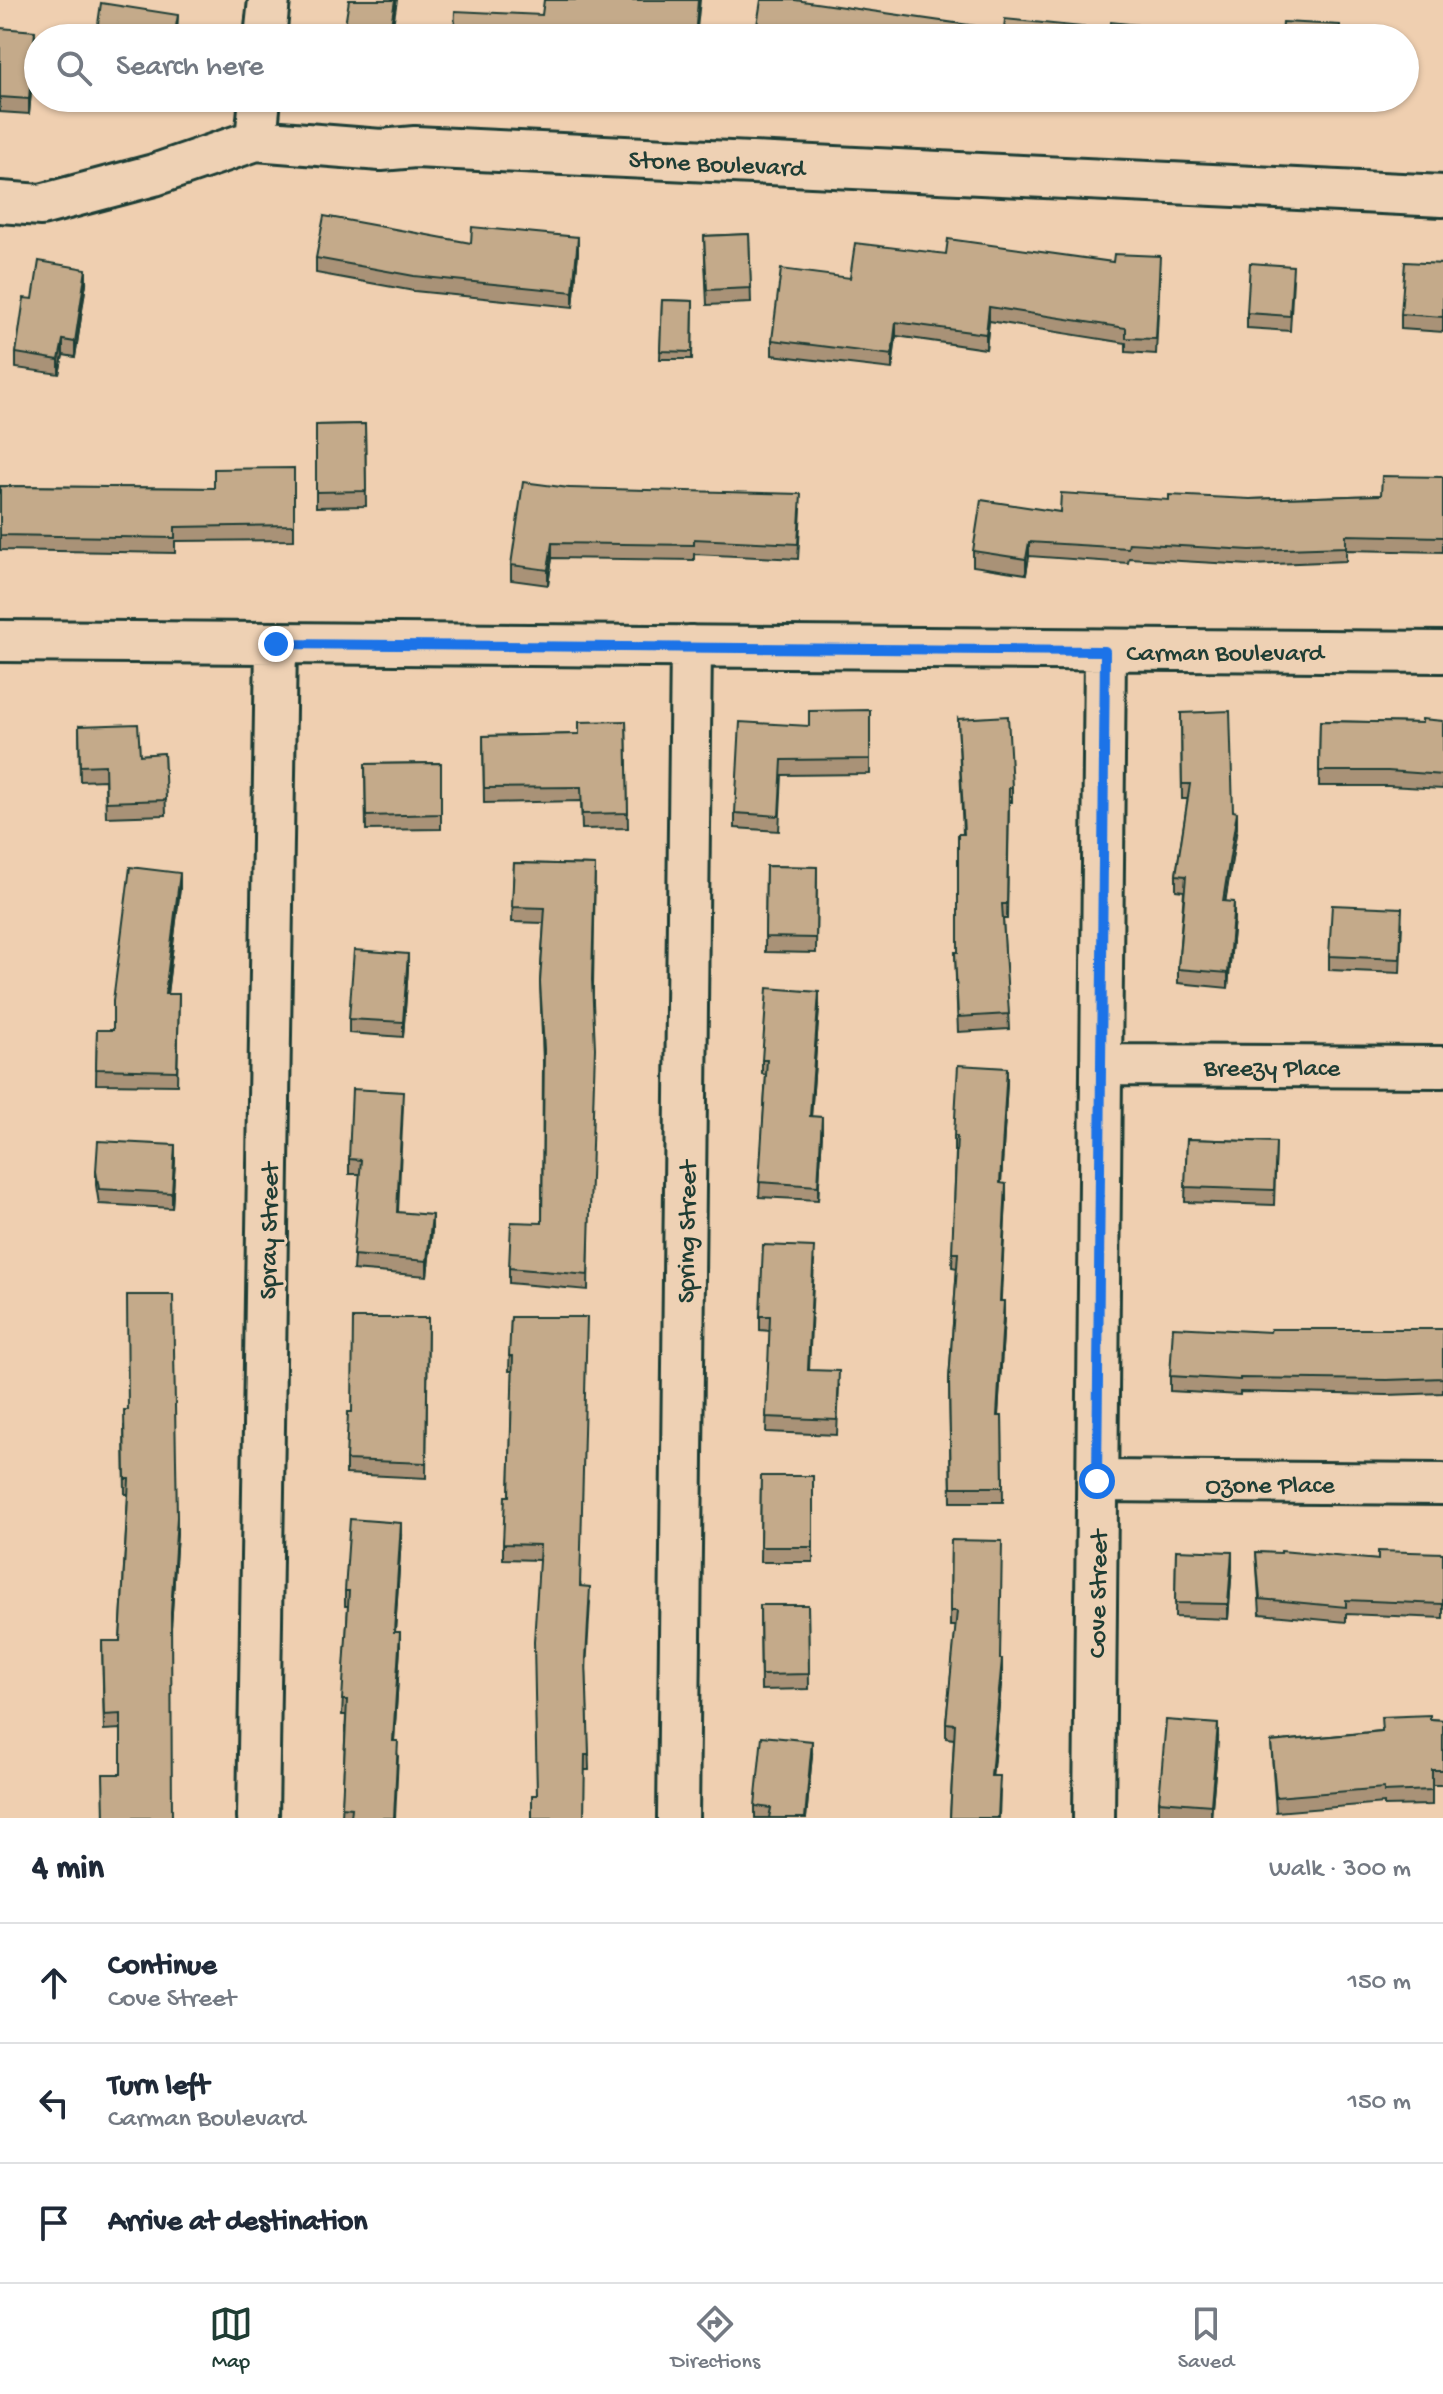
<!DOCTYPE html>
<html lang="en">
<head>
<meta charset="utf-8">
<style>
  :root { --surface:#fff; --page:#f6f6f7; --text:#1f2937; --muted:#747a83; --line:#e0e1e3; --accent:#1f3d34 }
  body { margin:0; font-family:"Gochi Hand",sans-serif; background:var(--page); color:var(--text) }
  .stop { position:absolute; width:24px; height:24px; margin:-18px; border:6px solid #1a73e8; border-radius:50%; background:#fff }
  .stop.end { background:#1a73e8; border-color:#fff; box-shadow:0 2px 8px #0008 }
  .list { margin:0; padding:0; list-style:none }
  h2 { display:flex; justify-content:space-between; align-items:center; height:104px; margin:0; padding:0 32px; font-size:34px }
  h2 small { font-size:26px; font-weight:400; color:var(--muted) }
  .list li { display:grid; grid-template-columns:52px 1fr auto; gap:24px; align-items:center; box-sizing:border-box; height:120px; padding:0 32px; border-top:2px solid var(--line) }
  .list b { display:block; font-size:30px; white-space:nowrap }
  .list p { margin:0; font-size:26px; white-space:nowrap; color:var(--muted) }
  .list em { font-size:26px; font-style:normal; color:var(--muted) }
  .icon { flex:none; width:44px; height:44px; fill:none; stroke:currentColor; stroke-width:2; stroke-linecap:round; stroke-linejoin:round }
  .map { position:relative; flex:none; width:1443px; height:1818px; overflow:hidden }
  .search { position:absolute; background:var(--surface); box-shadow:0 2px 6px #0004; left:24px; right:24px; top:24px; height:88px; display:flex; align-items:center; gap:20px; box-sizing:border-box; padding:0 28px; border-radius:44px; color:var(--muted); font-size:30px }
  .sheet { height:464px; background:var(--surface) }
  nav { display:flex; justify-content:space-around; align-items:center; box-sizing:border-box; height:112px; border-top:2px solid var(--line); background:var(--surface); font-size:22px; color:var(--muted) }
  nav a { display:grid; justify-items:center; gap:4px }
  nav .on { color:var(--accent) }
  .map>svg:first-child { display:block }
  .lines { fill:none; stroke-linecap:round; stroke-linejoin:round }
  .street-casing { stroke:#1f3d34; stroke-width:46 }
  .street { stroke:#eed1b4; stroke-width:40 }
  .wall { fill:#a99277; stroke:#1f3d34; stroke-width:2 }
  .shaded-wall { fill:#897761; stroke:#1f3d34; stroke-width:2 }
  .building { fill:#c4aa8a; stroke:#1f3d34; stroke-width:2 }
  .route { stroke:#1a73e8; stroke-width:10 }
  .labels { text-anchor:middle; stroke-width:6; stroke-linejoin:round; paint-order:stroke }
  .street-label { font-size:26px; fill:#1f3d34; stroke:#eed1b4 }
</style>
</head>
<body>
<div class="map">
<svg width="1443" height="1818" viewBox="0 0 1443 1818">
  <rect width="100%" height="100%" fill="#efcfb0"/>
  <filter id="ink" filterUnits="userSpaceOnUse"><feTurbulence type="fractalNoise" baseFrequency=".0125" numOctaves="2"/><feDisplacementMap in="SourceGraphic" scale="16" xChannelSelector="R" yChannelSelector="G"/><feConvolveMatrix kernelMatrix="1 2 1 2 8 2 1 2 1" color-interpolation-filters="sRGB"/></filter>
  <g filter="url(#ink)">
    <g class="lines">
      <g class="street-casing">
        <path id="street" d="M 265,38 L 269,0
          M 256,140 L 260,98
          M 0,202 L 41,205 L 154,175 L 256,140 L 381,150 L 415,147 L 1443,196
          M 0,641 L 1443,652
          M 1101,1065 L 1443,1067
          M 1097,1481 L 1443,1484
          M 258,1818 L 276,644
          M 678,1818 L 691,646
          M 1094,1818 L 1105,651"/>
      </g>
      <use href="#street" class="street"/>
    </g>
    <path class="wall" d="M 0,28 L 35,46 L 29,114 L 0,112 Z
      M 749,234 L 751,303 L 707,305 L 704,236 Z
      M 471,243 L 578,252 L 573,307 L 414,291 L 316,273 L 316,258 Z
      M 946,254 L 1160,271 L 1156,354 L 1126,352 L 1126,343 L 989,321 L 986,349 L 896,336 L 892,369 L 772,355 L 772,340 L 850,278 Z
      M 1443,264 L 1443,332 L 1401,329 L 1401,314 Z
      M 1293,280 L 1290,331 L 1247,328 L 1247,313 Z
      M 86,283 L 75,357 L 63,355 L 59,374 L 16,368 L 16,353 L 33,299 Z
      M 662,300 L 693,301 L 692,359 L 660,359 Z
      M 365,424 L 366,506 L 316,507 L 316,425 Z
      M 294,468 L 294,540 L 175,541 L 175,553 L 0,550 L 0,486 L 214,488 Z
      M 1443,477 L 1443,552 L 1346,550 L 1346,561 L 1250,565 L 1129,558 L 1128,563 L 1029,556 L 1026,574 L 973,566 L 973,551 L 1060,512 L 1169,500 L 1250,499 L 1381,495 Z
      M 569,488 L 801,509 L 798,559 L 694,554 L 694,560 L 552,558 L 548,585 L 511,580 L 511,565 Z
      M 1181,713 L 1233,811 L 1237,827 L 1225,901 L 1234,917 L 1228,988 L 1178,983 L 1178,969 L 1184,891 L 1176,890 L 1176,875 L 1188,799 L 1182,799 Z
      M 958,719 L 1012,787 L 1012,802 L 1009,802 L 1007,919 L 1003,919 L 1009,1029 L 958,1032 L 955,952 L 958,952 L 963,834 Z
      M 626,721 L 628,828 L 582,829 L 581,801 L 484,803 L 483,736 L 579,734 Z
      M 1320,721 L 1422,723 L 1443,721 L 1443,789 L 1388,786 L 1319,786 Z
      M 79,726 L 140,755 L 164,753 L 166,815 L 106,817 L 105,780 L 80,781 Z
      M 809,726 L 870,759 L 870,774 L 782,775 L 779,831 L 735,828 L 735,813 Z
      M 441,763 L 441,829 L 366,830 L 365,764 Z
      M 514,863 L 595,865 L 588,1290 L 509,1283 L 509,1268 L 542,1223 L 543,1062 L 540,982 L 544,923 L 512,922 Z
      M 766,866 L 817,867 L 816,953 L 765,952 Z
      M 180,888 L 167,994 L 179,994 L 177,1085 L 96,1084 L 97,1030 L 113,1030 Z
      M 1402,923 L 1400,973 L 1329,970 L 1329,956 Z
      M 408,968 L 403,1037 L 349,1033 L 349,1019 Z
      M 819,1007 L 811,1116 L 822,1132 L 818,1200 L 759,1197 L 766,1075 L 762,1074 L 762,1060 Z
      M 1007,1082 L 1001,1183 L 1006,1199 L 1000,1301 L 1004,1316 L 998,1416 L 1002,1416 L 1003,1502 L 951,1502 L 949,1380 L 957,1268 L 952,1267 L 956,1151 L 954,1151 L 954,1136 Z
      M 403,1106 L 398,1212 L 432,1230 L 427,1276 L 353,1270 L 360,1174 L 349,1174 L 349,1159 Z
      M 1187,1139 L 1276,1142 L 1274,1205 L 1185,1202 Z
      M 175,1160 L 172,1208 L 99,1204 L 96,1185 L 96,1171 Z
      M 814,1262 L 809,1370 L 839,1385 L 837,1435 L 766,1432 L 770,1331 L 760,1330 L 760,1316 Z
      M 511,1317 L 581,1586 L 590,1602 L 586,1669 L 589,1770 L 585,1770 L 537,1795 L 539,1560 L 503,1559 L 503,1544 L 509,1496 L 513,1371 L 509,1371 Z
      M 428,1318 L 426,1478 L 346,1474 L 346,1460 L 352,1412 Z
      M 1443,1329 L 1443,1393 L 1387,1395 L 1240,1392 L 1240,1395 L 1170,1391 L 1170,1376 L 1270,1332 Z
      M 124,1425 L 177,1532 L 171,1627 L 121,1774 L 121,1729 L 104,1730 L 102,1641 L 120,1641 L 128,1494 L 125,1494 Z
      M 761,1476 L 813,1476 L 813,1562 L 760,1562 Z
      M 401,1537 L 395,1632 L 400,1647 L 394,1741 L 398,1756 L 395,1818 L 342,1818 L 346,1715 L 342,1715 L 348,1606 L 345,1606 L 345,1591 Z
      M 951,1540 L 1000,1659 L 1002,1674 L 992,1776 L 1000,1791 L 999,1818 L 950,1818 L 954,1739 L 946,1738 L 946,1723 L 956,1626 L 950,1626 Z
      M 1176,1550 L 1232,1566 L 1228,1619 L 1175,1617 Z
      M 1256,1552 L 1378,1560 L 1443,1553 L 1443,1618 L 1346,1614 L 1346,1622 L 1260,1614 Z
      M 760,1605 L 808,1605 L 809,1689 L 761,1690 Z
      M 1430,1719 L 1443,1720 L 1443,1785 L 1432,1785 L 1432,1805 L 1384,1806 L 1384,1803 L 1276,1812 L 1271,1742 L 1381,1731 Z
      M 1218,1739 L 1211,1818 L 1159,1816 L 1159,1801 Z
      M 812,1755 L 806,1818 L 755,1818 L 755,1806 Z"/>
    <path class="shaded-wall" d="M 395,0 L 397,0 L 391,38 L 389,38 Z
      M 698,0 L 700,0 L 696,38 L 695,38 Z
      M 178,15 L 177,38 L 174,38 Z
      M 35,31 L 35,46 L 29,114 L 29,99 Z
      M 578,237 L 578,252 L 573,307 L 573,292 Z
      M 86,269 L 86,283 L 75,357 L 75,342 Z
      M 989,307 L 989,321 L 986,349 L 986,334 Z
      M 896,322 L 896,336 L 892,369 L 892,355 Z
      M 63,340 L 63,355 L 59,374 L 59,360 Z
      M 1029,542 L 1029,556 L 1026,574 L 1026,559 Z
      M 552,543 L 552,558 L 548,585 L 548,570 Z
      M 1237,812 L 1237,827 L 1223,916 L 1223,901 Z
      M 180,873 L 180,888 L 165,1009 L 165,994 Z
      M 1234,902 L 1234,917 L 1228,988 L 1228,973 Z
      M 408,954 L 408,968 L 403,1037 L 403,1022 Z
      M 819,992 L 819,1007 L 810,1131 L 810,1116 Z
      M 1007,1068 L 1007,1082 L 1000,1198 L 1000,1183 Z
      M 822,1117 L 822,1132 L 818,1200 L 818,1186 Z
      M 175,1145 L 175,1160 L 172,1208 L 172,1193 Z
      M 1006,1184 L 1006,1199 L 1000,1316 L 1000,1301 Z
      M 432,1215 L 432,1230 L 427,1276 L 427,1261 Z
      M 1004,1301 L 1004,1316 L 997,1430 L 997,1416 Z
      M 177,1517 L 177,1532 L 171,1628 L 171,1613 Z
      M 401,1523 L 401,1537 L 394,1646 L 394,1632 Z
      M 1232,1552 L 1232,1566 L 1228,1619 L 1228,1604 Z
      M 400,1632 L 400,1647 L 393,1756 L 393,1741 Z
      M 1002,1659 L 1002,1674 L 991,1790 L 991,1776 Z
      M 1218,1724 L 1218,1739 L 1211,1818 L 1211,1805 Z
      M 812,1741 L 812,1755 L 806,1818 L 805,1818 Z"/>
    <path class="building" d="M 349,0 L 395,0 L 389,38 L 343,38 Z
      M 544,0 L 698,0 L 695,38 L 454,38 L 455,11 L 542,15 Z
      M 761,0 L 795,0 L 1004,30 L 1005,19 L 1110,30 L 1111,22 L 1224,34 L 1224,38 L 755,38 Z
      M 101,3 L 178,15 L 174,38 L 96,38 Z
      M 1283,22 L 1340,25 L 1340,38 L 1282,38 Z
      M 0,28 L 35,31 L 29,99 L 0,97 Z
      M 324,216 L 471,243 L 472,227 L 578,237 L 573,292 L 414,276 L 316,258 Z
      M 749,234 L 751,288 L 707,290 L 704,236 Z
      M 948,239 L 1113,262 L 1114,254 L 1160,256 L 1156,339 L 1126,338 L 1126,328 L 989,307 L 986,334 L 896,322 L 892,355 L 772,340 L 781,269 L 850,278 L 855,243 L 946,254 Z
      M 39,261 L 86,269 L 75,342 L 63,340 L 59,360 L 16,353 L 24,298 L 33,299 Z
      M 1405,262 L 1443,264 L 1443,317 L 1401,314 Z
      M 1250,263 L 1293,266 L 1290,316 L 1247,313 Z
      M 662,300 L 693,301 L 692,352 L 660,351 Z
      M 365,424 L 366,491 L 316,492 L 316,425 Z
      M 294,468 L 294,525 L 175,527 L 175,538 L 0,535 L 0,486 L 214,488 L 214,469 Z
      M 1382,476 L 1443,477 L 1443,537 L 1346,535 L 1346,547 L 1250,550 L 1129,543 L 1128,548 L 1029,542 L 1026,559 L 973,551 L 981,500 L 1060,512 L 1061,493 L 1169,500 L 1169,495 L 1250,499 L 1381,495 Z
      M 523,482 L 569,488 L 801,494 L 798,544 L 694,539 L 694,545 L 552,543 L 548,570 L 511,565 Z
      M 870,710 L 870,759 L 782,760 L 779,816 L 735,813 L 740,722 L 809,726 L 809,711 Z
      M 1230,711 L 1233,811 L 1237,812 L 1223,901 L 1234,902 L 1228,973 L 1178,969 L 1186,876 L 1176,875 L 1190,784 L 1182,784 L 1181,713 Z
      M 1008,716 L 1012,787 L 1009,788 L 1007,904 L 1002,904 L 1009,1014 L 958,1017 L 955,952 L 958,952 L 958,834 L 964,834 L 958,719 Z
      M 1422,719 L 1443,721 L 1443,775 L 1388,771 L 1319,771 L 1320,721 L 1422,723 Z
      M 626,721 L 628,813 L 582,814 L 581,787 L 484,788 L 483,736 L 579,734 L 579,722 Z
      M 138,724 L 140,755 L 164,753 L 166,800 L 106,802 L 105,765 L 80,766 L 79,726 Z
      M 441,763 L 441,814 L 366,816 L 365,764 Z
      M 514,863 L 595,865 L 592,980 L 595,1048 L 588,1275 L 509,1268 L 511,1222 L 542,1223 L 544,1049 L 540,982 L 545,908 L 512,907 Z
      M 766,866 L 817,867 L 816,938 L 765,937 Z
      M 130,867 L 180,873 L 165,994 L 179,994 L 177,1071 L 96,1069 L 97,1030 L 113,1030 L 113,1001 Z
      M 1332,905 L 1402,908 L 1400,959 L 1329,956 Z
      M 354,950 L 408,954 L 403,1022 L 349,1019 Z
      M 767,988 L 819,992 L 810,1116 L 822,1117 L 818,1186 L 759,1182 L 767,1060 L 762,1060 Z
      M 958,1065 L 1007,1068 L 1000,1183 L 1006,1184 L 1000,1301 L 1004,1301 L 997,1416 L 1002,1416 L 1003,1487 L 951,1487 L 949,1380 L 958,1253 L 952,1253 L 957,1136 L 954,1136 Z
      M 352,1089 L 403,1092 L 397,1212 L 432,1215 L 427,1261 L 353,1255 L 361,1160 L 349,1159 Z
      M 1187,1139 L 1276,1142 L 1274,1190 L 1185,1187 Z
      M 98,1141 L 175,1145 L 172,1193 L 99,1189 L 96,1171 Z
      M 763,1245 L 814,1247 L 808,1370 L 839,1371 L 837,1420 L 766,1417 L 770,1316 L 760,1316 Z
      M 127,1295 L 173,1295 L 177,1517 L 171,1613 L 172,1818 L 104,1818 L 103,1774 L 121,1774 L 121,1714 L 104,1715 L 102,1641 L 120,1641 L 129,1479 L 125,1479 L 124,1410 L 128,1410 Z
      M 511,1317 L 587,1317 L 580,1586 L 590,1587 L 586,1659 L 589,1755 L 585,1755 L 584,1818 L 532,1818 L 532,1795 L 537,1795 L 534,1642 L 540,1545 L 503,1544 L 505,1496 L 509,1496 L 513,1356 L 509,1356 Z
      M 353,1318 L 428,1318 L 426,1463 L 346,1460 L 348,1412 L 352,1412 Z
      M 1173,1327 L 1270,1332 L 1271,1329 L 1443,1329 L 1443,1378 L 1387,1380 L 1240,1378 L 1240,1380 L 1170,1376 Z
      M 761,1476 L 813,1476 L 813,1547 L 760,1547 Z
      M 350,1519 L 401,1523 L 394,1632 L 400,1632 L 393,1741 L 398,1741 L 394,1818 L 351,1818 L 352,1808 L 342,1807 L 347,1700 L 342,1700 L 349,1591 L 345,1591 Z
      M 951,1540 L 1002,1541 L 1000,1659 L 1002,1659 L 991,1776 L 1000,1776 L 998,1818 L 950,1818 L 955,1724 L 946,1723 L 957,1611 L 950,1611 Z
      M 1176,1550 L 1232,1552 L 1228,1604 L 1175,1603 Z
      M 1281,1551 L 1378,1560 L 1378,1551 L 1443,1553 L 1443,1604 L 1346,1600 L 1346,1607 L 1260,1599 L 1256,1552 L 1281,1553 Z
      M 760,1605 L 808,1605 L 809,1674 L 761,1675 Z
      M 1430,1715 L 1430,1719 L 1443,1720 L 1443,1770 L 1432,1770 L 1432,1790 L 1384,1792 L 1384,1788 L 1276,1797 L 1271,1742 L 1382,1731 L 1381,1717 Z
      M 1166,1720 L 1218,1724 L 1211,1805 L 1159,1801 Z
      M 762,1736 L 812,1741 L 805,1818 L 769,1818 L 771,1808 L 755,1806 Z"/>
  </g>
  <g class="lines" filter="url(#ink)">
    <path class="route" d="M 276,644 L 1105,651 L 1097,1481"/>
  </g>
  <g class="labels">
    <g class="street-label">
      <text transform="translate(717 162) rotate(3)" y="9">Stone Boulevard</text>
      <text x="1225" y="660">Carman Boulevard</text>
      <text x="1272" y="1075">Breezy Place</text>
      <text transform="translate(267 1231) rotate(-89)" y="9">Spray Street</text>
      <text transform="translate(685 1232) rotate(-89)" y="9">Spring Street</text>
      <text x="1270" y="1492">Ozone Place</text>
      <text transform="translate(1096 1594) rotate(-89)" y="9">Cove Street</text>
    </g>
  </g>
</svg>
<div class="stop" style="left:1097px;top:1481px"></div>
<div class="stop end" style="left:276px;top:644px"></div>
<div class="search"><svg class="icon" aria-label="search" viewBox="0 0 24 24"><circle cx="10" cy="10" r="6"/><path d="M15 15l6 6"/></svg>Search here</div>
</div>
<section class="sheet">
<h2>4 min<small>Walk · 300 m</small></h2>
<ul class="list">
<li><svg class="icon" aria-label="ahead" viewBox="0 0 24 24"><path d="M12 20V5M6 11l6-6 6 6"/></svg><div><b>Continue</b><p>Cove Street</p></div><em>150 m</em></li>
<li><svg class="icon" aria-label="left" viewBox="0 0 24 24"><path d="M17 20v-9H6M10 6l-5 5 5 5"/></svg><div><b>Turn left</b><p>Carman Boulevard</p></div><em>150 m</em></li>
<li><svg class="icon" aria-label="arrive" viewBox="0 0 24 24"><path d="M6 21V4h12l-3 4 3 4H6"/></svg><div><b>Arrive at destination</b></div></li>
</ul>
</section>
<nav>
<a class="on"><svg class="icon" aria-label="map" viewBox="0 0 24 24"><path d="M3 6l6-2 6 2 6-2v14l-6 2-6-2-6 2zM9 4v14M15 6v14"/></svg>Map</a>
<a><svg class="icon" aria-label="directions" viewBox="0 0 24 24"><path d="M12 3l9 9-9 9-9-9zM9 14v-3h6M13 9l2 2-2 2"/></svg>Directions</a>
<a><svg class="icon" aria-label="saved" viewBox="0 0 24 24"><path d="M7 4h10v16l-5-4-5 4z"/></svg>Saved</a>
</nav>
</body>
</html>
